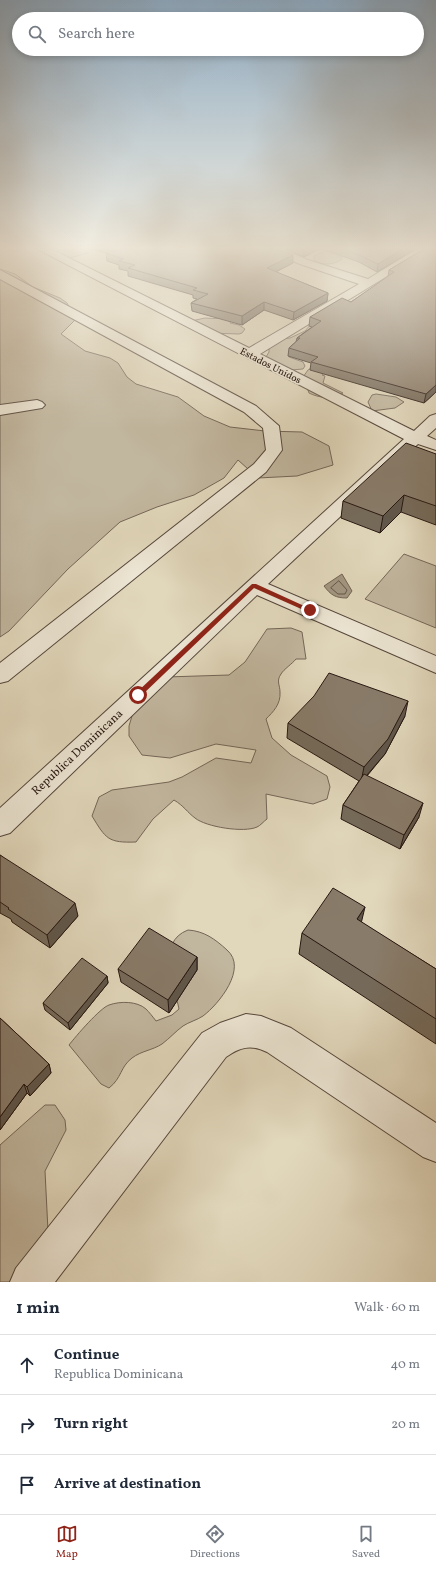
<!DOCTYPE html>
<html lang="en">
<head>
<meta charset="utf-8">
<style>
  :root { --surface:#fff; --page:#f6f6f7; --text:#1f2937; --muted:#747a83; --line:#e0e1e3; --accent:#8f2418 }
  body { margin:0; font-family:Vollkorn,serif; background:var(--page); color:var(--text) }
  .stop { position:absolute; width:12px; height:12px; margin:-9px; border:3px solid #8f2418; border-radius:50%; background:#fff }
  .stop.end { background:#8f2418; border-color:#fff; box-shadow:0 1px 4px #0008 }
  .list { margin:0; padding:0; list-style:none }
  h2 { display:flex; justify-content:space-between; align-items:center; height:52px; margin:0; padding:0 16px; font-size:17px }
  h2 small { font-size:13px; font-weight:400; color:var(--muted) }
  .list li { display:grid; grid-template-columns:26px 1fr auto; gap:12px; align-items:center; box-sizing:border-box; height:60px; padding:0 16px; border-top:1px solid var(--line) }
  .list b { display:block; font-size:15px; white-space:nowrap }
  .list p { margin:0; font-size:13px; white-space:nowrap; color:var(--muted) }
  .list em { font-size:13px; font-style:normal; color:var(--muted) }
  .icon { flex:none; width:22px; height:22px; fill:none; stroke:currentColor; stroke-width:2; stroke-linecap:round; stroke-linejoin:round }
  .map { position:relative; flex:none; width:436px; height:1282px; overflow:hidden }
  .search { position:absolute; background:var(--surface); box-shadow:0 2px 6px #0003; left:12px; right:12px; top:12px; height:44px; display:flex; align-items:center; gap:10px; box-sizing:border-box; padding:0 14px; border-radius:22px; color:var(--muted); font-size:15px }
  .sheet { height:232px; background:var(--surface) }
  nav { display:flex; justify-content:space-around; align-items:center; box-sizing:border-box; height:56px; border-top:1px solid var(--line); background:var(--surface); font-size:11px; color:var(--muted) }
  nav a { display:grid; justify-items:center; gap:2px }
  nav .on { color:var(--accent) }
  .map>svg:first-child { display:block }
  .green { fill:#c1b69e; stroke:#746658 }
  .water { fill:#a29681; stroke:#716354 }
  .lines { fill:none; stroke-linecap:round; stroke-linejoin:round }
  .shore { stroke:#645649; stroke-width:1 }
  .minor-casing { stroke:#56473c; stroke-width:2 }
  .minor { fill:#ece5d3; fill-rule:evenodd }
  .wall { fill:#756a5a; stroke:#271711 }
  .shaded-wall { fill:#5f564a; stroke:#271711 }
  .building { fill:#887b69; stroke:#271711 }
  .route { fill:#8f2418 }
  .labels { text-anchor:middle; stroke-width:3.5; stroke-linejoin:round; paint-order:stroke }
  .far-street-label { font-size:10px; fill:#271711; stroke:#ece5d3 }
  .street-label { font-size:12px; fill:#271711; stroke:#ece5d3 }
</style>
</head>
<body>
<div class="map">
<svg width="436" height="1282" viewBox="0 0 436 1282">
  <rect width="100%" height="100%" fill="#e1d7bb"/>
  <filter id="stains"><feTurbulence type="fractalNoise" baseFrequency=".005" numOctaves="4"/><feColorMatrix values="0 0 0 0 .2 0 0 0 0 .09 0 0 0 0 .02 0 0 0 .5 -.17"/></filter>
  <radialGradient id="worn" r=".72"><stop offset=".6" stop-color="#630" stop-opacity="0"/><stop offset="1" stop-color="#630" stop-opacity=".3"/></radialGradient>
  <path class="green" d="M 84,249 L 88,251 L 88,253 L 66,259 L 54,251 Z
    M 326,251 L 342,255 L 340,256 L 342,259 C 334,265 322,266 314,260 L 314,256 Z
    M 0,269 L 15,274 L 33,287 L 60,298 L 67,303 L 76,319 L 61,334 L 85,351 L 110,358 L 118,363 L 127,377 L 136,384 L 178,397 L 204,416 L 230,427 L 265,431 L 302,432 L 329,446 L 333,465 L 297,476 L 258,478 L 238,460 L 224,478 L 194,495 L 157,507 L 120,522 L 68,569 L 9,631 L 0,637 Z
    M 205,318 C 215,319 223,318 232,319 L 230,323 L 239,325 L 245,329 L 242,333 L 239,334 L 208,333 L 191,321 Z
    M 324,321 L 289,351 L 289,357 L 303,362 L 305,366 L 303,369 L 291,370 L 266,357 L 269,352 L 269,347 L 281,339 L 290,338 L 305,331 L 311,324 Z
    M 313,367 L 327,371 L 322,375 L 325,376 L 323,383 L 343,393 C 333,400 319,398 309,393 L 303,377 L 308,370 Z
    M 376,394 L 396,397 L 404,402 L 395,408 L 372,411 L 368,402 L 372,395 Z
    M 404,554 L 436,566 L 436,628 L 365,599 Z
    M 291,628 L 302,632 L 306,659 L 296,659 C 292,664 284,669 281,674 C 276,681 280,685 280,692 C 281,704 273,712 266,719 L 272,738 L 291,755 L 327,776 L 330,787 L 327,799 L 313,804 L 266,794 L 267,819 C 264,821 260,826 257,827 C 244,833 206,827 195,818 C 187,812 184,806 174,800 L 153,819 L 136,842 C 108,843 106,839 92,816 L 99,797 L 112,790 L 169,782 L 182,777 L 216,758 L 251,763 L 256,750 L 216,744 L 170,758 L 142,755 L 129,736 L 129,726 L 135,706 L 166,677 L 229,675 L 245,662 L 267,629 Z
    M 188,930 C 204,931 215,939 227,950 C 248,968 219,1004 203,1016 C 197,1020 189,1022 183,1026 C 176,1031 170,1038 162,1044 C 153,1050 141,1051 132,1058 C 120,1067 122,1078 109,1088 L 101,1084 L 69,1045 C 76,1036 100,1008 109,1005 C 120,1001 137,1001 146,1009 C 149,1012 153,1017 156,1021 L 172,1015 L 179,1009 C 174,984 156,942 188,930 Z
    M 45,1105 L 55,1105 L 65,1120 L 66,1130 L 45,1171 L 48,1231 L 22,1282 L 0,1282 L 0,1145 Z"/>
  <path class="water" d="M 342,574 L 352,591 L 347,598 C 335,598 331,595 324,586 Z"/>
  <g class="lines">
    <path class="shore" d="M 339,581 L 347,590 L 345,594 L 338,594 L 331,588 Z"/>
    <g class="minor-casing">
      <path id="minor" d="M 37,249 L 51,249 L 249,348 L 359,284 L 300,264 L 269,251 L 268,249 L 282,249 L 308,260 L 368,279 L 417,249 L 429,249 L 428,251 L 260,354 L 414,431 L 430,416 L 436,414 L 436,428 L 427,436 L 436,440 L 436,450 L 418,444 L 268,584 L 436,656 L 436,673 L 257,595 L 10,833 L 0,836 L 0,808 L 404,439 Z
        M 0,270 L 256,406 L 279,426 L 282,450 L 266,472 L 8,681 L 0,683 L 0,663 L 254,464 L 266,450 L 263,428 L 244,412 L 0,279 Z
        M 37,400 L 42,402 L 45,405 L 42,408 L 0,415 L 0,405 Z
        M 246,1014 L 261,1016 L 291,1028 L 436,1123 L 436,1162 L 423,1157 L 267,1052 C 251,1044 240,1047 226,1057 L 55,1282 L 10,1282 L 16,1268 L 202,1033 L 220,1023 Z"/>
    </g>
    <use href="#minor" class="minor"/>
  </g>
  <path class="wall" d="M 89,249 L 278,249 L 293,263 L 276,272 L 328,293 L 327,301 L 293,320 L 264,310 L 242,325 L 192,311 L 191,303 L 197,299 L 193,298 L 193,295 L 128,276 L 128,271 L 119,269 L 119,265 L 107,261 L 106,253 L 107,253 Z
    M 285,249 L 319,249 L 304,257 Z
    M 322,249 L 415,249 L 377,272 L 359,262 Z
    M 424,249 L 436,392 L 424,403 L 310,370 L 311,363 L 288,356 L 289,348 L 296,342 L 297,338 L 312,327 L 309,326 L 310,317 L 351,302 L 388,277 L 389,270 Z
    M 436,454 L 436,525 L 401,512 L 380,533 L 341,518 L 343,501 Z
    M 405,716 L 385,754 L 367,776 L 419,817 L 400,849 L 341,819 L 343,805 L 359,781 L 287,738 L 288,723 Z
    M 0,855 L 78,916 L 50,948 L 12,922 L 11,919 L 0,913 Z
    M 362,923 L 436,969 L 436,1044 L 299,954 L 302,933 Z
    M 197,957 L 197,970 L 169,1013 L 121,982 L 118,969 Z
    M 107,976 L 108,983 L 70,1030 L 45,1010 L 43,1003 Z
    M 0,1018 L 49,1064 L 51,1073 L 30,1096 L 27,1093 L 0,1130 Z"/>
  <path class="shaded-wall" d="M 304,249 L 319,249 L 304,257 Z
    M 403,249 L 415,249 L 377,272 L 378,264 Z
    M 293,255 L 293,263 L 267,276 L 267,268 Z
    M 328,293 L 327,301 L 293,320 L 294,312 Z
    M 264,302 L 264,310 L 242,325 L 242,316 Z
    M 436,385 L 436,392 L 424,403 L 426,394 Z
    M 404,495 L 401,512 L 380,533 L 383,516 Z
    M 408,701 L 405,716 L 385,754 L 361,782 L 364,767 Z
    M 423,803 L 419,817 L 400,849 L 404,835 Z
    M 75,903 L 78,916 L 50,948 L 47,935 Z
    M 365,907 L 360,928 L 357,919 Z
    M 197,957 L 197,970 L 169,1013 L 168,1000 Z
    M 107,976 L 108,983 L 70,1030 L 68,1023 Z
    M 49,1064 L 51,1073 L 30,1096 L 27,1087 Z
    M 24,1084 L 27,1093 L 0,1130 L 0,1117 Z"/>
  <path class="building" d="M 119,249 L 278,249 L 293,255 L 267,268 L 328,293 L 294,312 L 264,302 L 242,316 L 191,303 L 208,294 L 193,290 L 197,288 L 128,268 L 135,265 L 119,261 L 123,259 L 106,253 Z
    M 343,249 L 403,249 L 378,264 L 359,255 Z
    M 424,249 L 436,249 L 436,385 L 426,394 L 311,362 L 318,357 L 289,348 L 300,338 L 297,338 L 321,321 L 310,317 L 342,298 L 351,302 L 394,272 L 389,270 Z
    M 406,443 L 436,454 L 436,506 L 404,495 L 383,516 L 343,501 Z
    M 329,673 L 408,701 L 388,739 L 364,767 L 288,723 L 314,696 Z
    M 364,774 L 423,803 L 404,835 L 343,805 Z
    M 0,855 L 75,903 L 47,935 L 8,909 L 9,908 L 0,902 Z
    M 333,888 L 365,907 L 357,919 L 436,969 L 436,1019 L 302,933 Z
    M 149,928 L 197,957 L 168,1000 L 118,969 Z
    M 82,958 L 107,976 L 68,1023 L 43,1003 Z
    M 0,1018 L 49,1064 L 27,1087 L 24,1084 L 0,1117 Z"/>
  <linearGradient id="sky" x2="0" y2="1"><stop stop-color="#8ca8bf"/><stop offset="0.58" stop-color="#f2ede0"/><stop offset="1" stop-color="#f2ede0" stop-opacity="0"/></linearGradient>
  <rect width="436" height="428" fill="url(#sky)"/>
  <path class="route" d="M 252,584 L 256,584 L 313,610 L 308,612 L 254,588 L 141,696 L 136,696 L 136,693 Z"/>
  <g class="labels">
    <g class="far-street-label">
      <text transform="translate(271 365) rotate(27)" y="4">Estados Unidos</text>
    </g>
    <g class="street-label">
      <text transform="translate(77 752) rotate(-43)" y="4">Republica Dominicana</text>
    </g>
  </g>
  <rect width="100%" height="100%" filter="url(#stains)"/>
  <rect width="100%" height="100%" fill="url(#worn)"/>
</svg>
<div class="stop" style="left:138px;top:695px"></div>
<div class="stop end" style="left:310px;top:610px"></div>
<div class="search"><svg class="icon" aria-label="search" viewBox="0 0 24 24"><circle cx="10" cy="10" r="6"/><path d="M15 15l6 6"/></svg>Search here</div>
</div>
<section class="sheet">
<h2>1 min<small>Walk · 60 m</small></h2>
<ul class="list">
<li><svg class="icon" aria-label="ahead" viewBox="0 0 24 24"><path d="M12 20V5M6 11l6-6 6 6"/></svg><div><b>Continue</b><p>Republica Dominicana</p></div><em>40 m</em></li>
<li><svg class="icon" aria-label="right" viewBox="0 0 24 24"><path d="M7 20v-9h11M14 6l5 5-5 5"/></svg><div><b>Turn right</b></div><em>20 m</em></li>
<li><svg class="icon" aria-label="arrive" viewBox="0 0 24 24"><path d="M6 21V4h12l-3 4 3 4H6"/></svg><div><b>Arrive at destination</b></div></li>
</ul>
</section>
<nav>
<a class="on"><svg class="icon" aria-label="map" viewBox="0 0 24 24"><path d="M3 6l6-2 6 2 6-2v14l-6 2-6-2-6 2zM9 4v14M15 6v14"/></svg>Map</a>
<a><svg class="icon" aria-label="directions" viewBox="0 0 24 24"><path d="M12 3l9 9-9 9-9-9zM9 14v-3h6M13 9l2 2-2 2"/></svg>Directions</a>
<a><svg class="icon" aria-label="saved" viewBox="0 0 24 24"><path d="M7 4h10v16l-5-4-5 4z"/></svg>Saved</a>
</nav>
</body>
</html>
